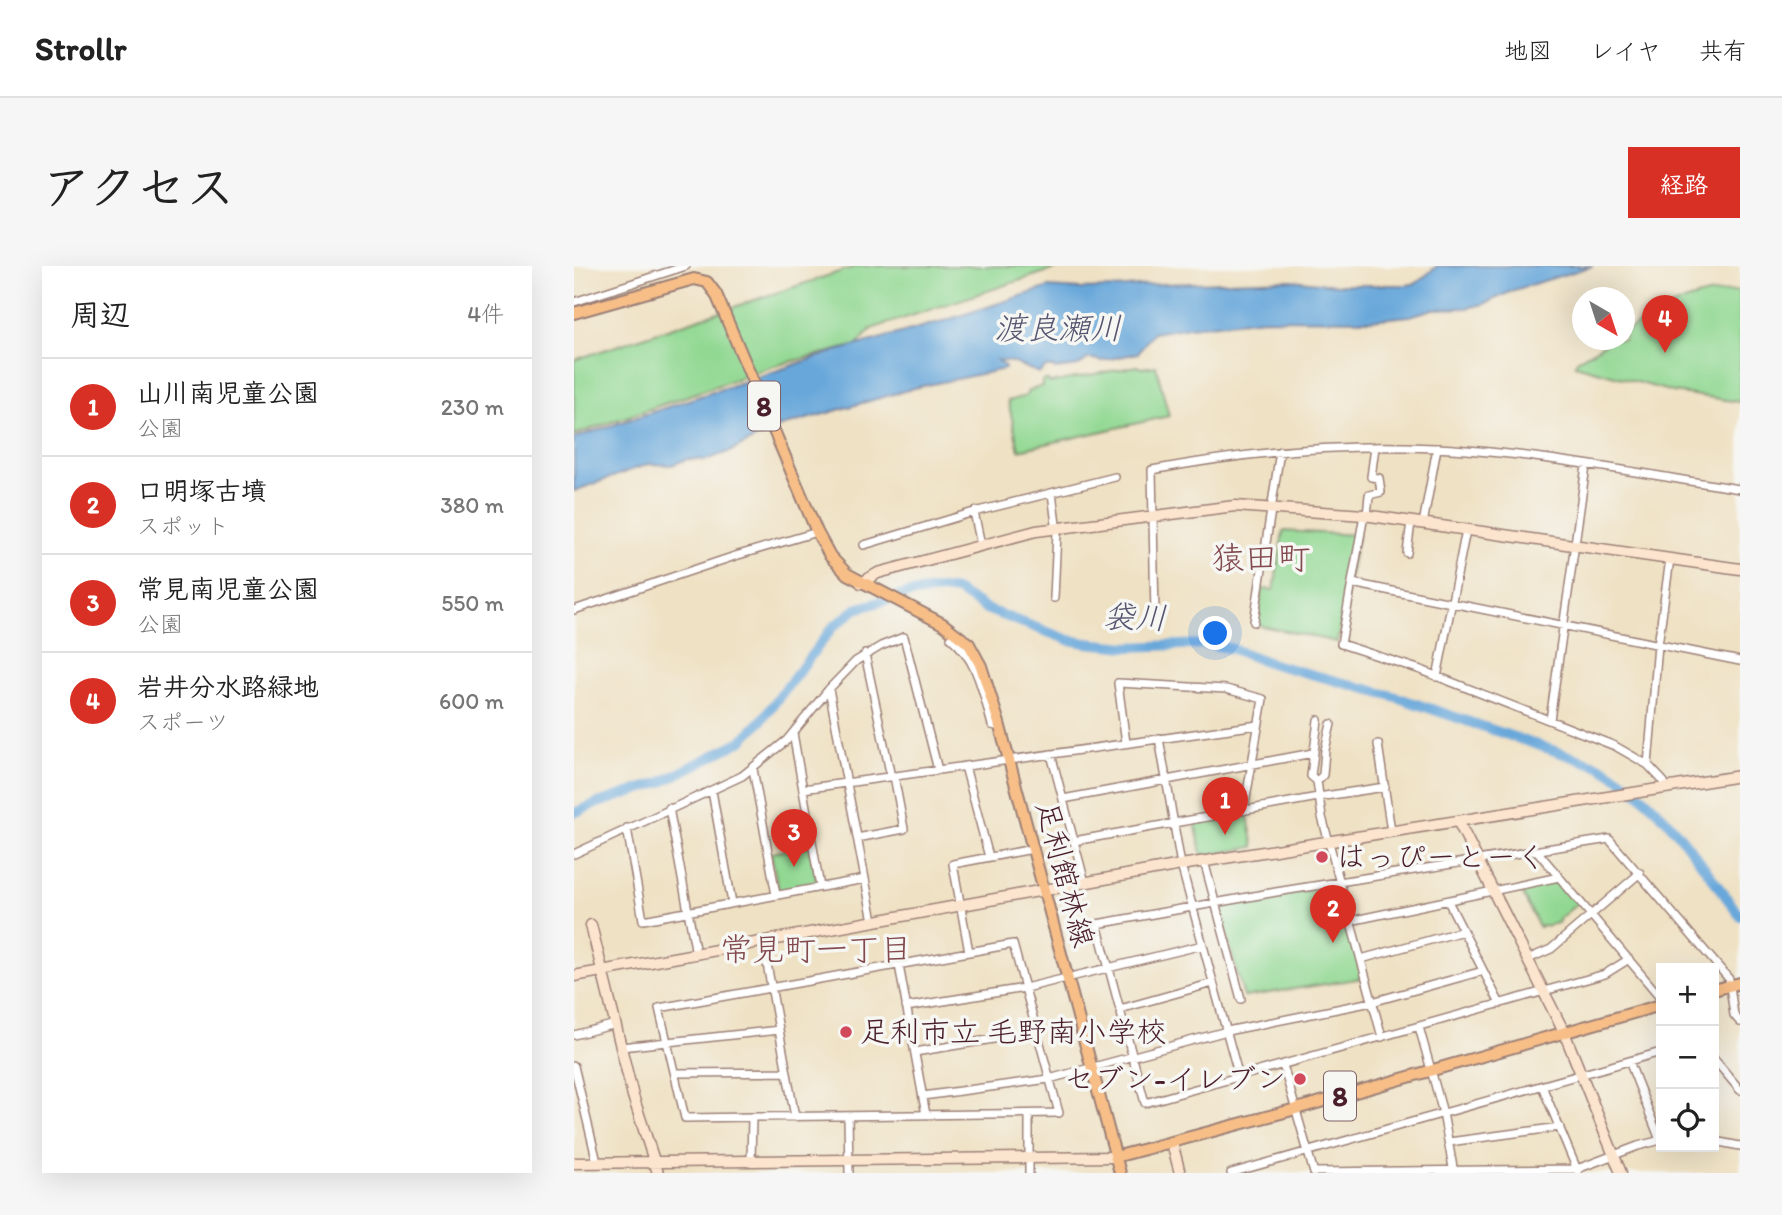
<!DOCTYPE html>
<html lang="ja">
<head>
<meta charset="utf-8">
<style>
  :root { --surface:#fff; --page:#f6f6f6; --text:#222; --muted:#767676; --line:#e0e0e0; --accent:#d93025 }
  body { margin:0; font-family:Itim,"Klee One",sans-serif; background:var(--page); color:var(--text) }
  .controls { position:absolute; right:21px; bottom:21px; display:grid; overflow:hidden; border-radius:0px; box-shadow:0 7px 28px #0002 }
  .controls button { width:63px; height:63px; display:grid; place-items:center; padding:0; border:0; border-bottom:2px solid var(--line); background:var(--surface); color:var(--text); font:35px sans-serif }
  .compass { position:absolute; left:998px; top:21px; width:63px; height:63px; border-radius:50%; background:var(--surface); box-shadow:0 7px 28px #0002; rotate:141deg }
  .you { position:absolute; left:642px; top:368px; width:24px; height:24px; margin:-18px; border:5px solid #fff; border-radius:50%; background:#1a73e8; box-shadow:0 0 0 10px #1a73e833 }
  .badge { display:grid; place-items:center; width:46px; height:46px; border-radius:50%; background:var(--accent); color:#fff; font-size:23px; font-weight:700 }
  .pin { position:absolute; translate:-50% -58px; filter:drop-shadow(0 2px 4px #0008) }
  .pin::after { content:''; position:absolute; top:37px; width:24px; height:21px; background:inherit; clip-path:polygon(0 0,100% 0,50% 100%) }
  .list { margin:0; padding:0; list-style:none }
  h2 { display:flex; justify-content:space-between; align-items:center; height:91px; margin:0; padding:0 28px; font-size:30px }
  h2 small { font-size:23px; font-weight:400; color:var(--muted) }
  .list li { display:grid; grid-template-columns:46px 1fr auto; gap:21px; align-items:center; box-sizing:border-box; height:98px; padding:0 28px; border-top:2px solid var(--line) }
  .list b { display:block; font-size:26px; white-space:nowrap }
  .list p { margin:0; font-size:23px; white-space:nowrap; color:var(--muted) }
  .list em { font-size:23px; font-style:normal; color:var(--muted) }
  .icon { flex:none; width:38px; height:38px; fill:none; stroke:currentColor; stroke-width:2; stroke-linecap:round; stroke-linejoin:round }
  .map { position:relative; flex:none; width:1166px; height:907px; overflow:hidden; border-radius:0px }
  header { display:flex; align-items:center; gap:42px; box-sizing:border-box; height:98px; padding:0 35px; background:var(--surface); border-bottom:2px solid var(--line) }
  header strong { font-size:33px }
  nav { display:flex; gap:38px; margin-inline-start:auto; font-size:24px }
  .intro { display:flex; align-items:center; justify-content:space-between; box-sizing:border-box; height:168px; padding:0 42px }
  h1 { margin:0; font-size:49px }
  .button { padding:18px 32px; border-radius:0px; background:var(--accent); color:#fff; font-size:24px; font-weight:700 }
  main { display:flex; gap:42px; padding:0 42px }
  aside { flex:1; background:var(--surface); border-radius:0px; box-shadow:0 7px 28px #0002 }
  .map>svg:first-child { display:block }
  .green { fill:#91d892; stroke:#6e7c5e; stroke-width:2 }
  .water { fill:#68a7da; stroke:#596382; stroke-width:2 }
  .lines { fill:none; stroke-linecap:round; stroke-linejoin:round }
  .river { stroke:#68a7da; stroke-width:10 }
  .street-casing { stroke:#9c8077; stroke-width:10 }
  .secondary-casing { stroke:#9c8077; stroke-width:13 }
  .primary-casing { stroke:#9c8077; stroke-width:14 }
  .street { stroke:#fff; stroke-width:7 }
  .secondary { stroke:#fce5cf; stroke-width:10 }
  .primary { stroke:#f7be88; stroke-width:10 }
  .poi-dot { fill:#d1495b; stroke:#f6f6f2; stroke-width:2.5 }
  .labels { text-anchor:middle; stroke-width:7; stroke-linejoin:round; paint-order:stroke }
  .shield { fill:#f6f6f2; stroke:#7e6067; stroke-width:2 }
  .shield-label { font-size:28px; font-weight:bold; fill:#4a1f2b }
  .poi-label { font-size:30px; fill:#4a1f2b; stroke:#f6f6f2; text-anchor:start }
  .street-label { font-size:30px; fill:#4a1f2b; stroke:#f6f6f2 }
  .water-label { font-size:32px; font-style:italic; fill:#565571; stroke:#f6f6f2 }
  .neighbourhood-label { font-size:32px; fill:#824a4f; stroke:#f6f6f2 }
  .quarter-label { font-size:33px; fill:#824a4f; stroke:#f6f6f2 }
</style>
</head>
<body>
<header>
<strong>Strollr</strong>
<nav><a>地図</a><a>レイヤ</a><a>共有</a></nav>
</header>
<div class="intro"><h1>アクセス</h1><a class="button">経路</a></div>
<main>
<aside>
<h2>周辺<small>4件</small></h2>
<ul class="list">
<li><span class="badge">1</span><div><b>山川南児童公園</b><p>公園</p></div><em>230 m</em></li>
<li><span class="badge">2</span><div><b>口明塚古墳</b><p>スポット</p></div><em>380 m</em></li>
<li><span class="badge">3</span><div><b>常見南児童公園</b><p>公園</p></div><em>550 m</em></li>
<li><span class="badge">4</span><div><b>岩井分水路緑地</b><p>スポーツ</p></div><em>600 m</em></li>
</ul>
</aside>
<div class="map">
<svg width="1166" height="907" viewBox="0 0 1166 907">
  <rect width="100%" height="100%" fill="#f6f6f2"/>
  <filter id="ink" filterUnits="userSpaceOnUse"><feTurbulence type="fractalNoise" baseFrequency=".0143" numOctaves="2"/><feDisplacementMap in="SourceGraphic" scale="14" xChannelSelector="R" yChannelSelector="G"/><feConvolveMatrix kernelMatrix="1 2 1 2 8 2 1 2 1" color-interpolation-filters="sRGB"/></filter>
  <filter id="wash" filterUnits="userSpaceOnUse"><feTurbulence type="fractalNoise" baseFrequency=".00686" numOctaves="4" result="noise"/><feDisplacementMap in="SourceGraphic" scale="28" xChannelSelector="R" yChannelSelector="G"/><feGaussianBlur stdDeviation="1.57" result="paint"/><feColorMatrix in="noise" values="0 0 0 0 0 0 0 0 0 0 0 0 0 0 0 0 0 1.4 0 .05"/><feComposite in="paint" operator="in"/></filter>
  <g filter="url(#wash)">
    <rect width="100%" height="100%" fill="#efe1c3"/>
    <path class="green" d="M 283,0 L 490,0 L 297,63 L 283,79 L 200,100 L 0,169 L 0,94 Z
      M 1166,25 L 1166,136 L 1099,126 L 1001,99 L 1003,94 L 1038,74 L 1050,74 L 1051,66 C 1090,43 1119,25 1166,25 Z
      M 563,100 L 567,102 L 582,100 L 595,150 L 445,184 L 434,135 L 452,130 L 454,125 L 468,120 L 468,115 L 473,114 L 476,117 Z
      M 709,265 L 784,269 L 763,376 L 683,359 L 688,323 L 700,324 Z
      M 673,546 L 680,581 L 628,590 L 621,556 Z
      M 236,579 L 243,616 L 240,620 L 209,626 L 204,623 L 197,587 Z
      M 981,615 L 986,616 L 1004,637 L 986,652 L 984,657 L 965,661 L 946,623 Z
      M 761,620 L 765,622 L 789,712 L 670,731 L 644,639 Z"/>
    <path class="water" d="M 863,0 L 1019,0 L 940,24 L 910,38 L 893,42 L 859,43 L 836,50 L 796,54 L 691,53 L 615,61 L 579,67 L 564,87 L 527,95 L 515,92 L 504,100 L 481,103 L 479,101 L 472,101 L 465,107 L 438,96 L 423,94 L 431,101 L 431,103 L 344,121 L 205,161 L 157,185 L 132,194 L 113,193 L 98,199 L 74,198 L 0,225 L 0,172 L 259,86 L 376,53 L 475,21 L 506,23 L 540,22 L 588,18 L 717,14 L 763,19 L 833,19 L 843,17 Z"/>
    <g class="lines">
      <path class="river" d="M 0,547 L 21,538 L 88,516 L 167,475 L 186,456 L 259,361 L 282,343 L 332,328 L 367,323 L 383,325 L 412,343 L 495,374 L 512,377 L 553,381 L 633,378 L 659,383 L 699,398 L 819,430 L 1025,500 C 1088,534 1124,594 1166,650"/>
    </g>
  </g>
  <g filter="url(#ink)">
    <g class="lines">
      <g class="street-casing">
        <path id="street" d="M 0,36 L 112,0
          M 478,227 L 483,266 L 480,332
          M 400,246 L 407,279
          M 790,249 L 767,378 L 847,404 L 1041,480 L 1074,499 L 1090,516 L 1093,523
          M 793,250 L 795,229 L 807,226 L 805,212 L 797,211 L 801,181
          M 849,258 L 863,182
          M 290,279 L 400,246 L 541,211
          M 833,287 L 837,256
          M 778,317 L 1166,395
          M 0,344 L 161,290 L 243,266
          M 581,349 L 578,204 C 662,188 746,179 832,181 C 944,183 1056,206 1166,223
          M 680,356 L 706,185
          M 377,372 C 404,394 409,427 418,459 L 426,461
          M 291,388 L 317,511
          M 863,411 L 892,264
          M 255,423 L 299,655
          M 744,454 L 737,510 L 743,515 L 748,551 L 808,771
          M 976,454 L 1012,200
          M 219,467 L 246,621
          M 585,472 L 607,599 L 665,811
          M 552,477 L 544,417 L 652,423 L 689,433 L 670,544
          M 804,478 L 817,565
          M 477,488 L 511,617
          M 1074,499 L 1084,379 L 1096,293
          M 391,500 L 415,591
          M 179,503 L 202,629
          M 743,515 L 749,509 L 751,484 L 757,458
          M 229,523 L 684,459
          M 138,525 L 158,637
          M 489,533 L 739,487
          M 95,542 L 122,688
          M 53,562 L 69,654 L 291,613
          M 283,572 L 330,563 L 320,510
          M 500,575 L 744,531 L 811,521
          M 964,586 L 1087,732
          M 0,588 L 168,510 L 213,474 L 255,423 L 282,395 L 307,380 L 330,371 L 364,504
          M 630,595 L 667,733
          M 874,635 L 926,738
          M 776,655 L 985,611
          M 189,676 L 221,851
          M 439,678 L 485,847 L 111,852 L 85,742 Z
          M 395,686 L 379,598 L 459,583
          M 787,693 L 889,665
          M 954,693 L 977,683 L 1066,607
          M 1055,693 L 1031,708 L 571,837 L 523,658 L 702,626 L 1035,573 L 1155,713 L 1160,749 L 1166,756
          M 325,699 L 352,849
          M 332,741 L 451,722 L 629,679
          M 546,743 L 639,717
          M 845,761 L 869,847 L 880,907
          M 0,769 L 42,758
          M 47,781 L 205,764
          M 341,786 L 463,766
          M 1140,793 L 1166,824
          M 1055,795 L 1086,874
          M 709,799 L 740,907
          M 0,800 L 23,896
          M 101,807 L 212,806
          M 968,820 L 1004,906
          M 349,830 L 475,813 L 653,765 L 798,736 L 909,705
          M 274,850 L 275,907
          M 1140,875 L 1166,880
          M 875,876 L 986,861
          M 177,895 L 178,851
          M 740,906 L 1003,903 L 1064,880 L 1087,874
          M 455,907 L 455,848
          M 657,907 L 1087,786"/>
      </g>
      <g class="secondary-casing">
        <path id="secondary" d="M 287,317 L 304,307 L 462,265 L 661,240 L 790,249 L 1166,303
          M 884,555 L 990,766 L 1047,907
          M 17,659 L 59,830 L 84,907
          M 0,710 L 607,599 L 1166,510
          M 598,877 L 606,907
          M 0,897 L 541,891"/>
      </g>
      <g class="primary-casing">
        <path id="primary" d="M 0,47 L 120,13 L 133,16 L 142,28 L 243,266 L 256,290 L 273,308 L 369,358 L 395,378 L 407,400 L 425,457 L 546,907
          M 1140,724 L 1166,717
          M 541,891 L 722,843 L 1087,739"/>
      </g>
      <use href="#street" class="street"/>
      <use href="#secondary" class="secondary"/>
      <use href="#primary" class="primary"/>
    </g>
  </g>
  <g class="poi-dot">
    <circle cx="748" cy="591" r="7"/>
    <circle cx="272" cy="766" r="7"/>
    <circle cx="726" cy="813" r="7"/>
  </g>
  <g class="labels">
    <g class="shield">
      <rect x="174" y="115.5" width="32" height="49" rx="5"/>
      <rect x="750" y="805.5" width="32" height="49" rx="5"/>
    </g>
    <g class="shield-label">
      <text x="190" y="150">8</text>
      <text x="766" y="840">8</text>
    </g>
    <g class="poi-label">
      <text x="762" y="601">はっぴーとーく</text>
      <text x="286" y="776">足利市立 毛野南小学校</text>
      <text x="712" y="823" text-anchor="end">セブン-イレブン</text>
    </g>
    <g class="street-label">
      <text transform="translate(491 608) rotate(75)" y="10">足利館林線</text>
    </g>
    <g class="water-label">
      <text x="484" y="73">渡良瀬川</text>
      <text transform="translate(561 351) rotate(2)" y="11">袋川</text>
    </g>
    <g class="neighbourhood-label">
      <text x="242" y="694">常見町一丁目</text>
    </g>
    <g class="quarter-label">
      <text x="687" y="303">猿田町</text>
    </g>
  </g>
</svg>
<div class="controls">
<button>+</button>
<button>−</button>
<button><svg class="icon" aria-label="locate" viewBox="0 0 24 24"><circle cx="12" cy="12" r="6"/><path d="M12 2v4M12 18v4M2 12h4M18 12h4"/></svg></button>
</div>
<svg class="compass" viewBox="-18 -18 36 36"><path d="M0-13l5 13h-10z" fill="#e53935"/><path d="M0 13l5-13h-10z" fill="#767676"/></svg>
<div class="you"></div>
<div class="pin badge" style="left:651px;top:569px">1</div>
<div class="pin badge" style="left:759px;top:677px">2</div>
<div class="pin badge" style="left:220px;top:601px">3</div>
<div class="pin badge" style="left:1091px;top:87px">4</div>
</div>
</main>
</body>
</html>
